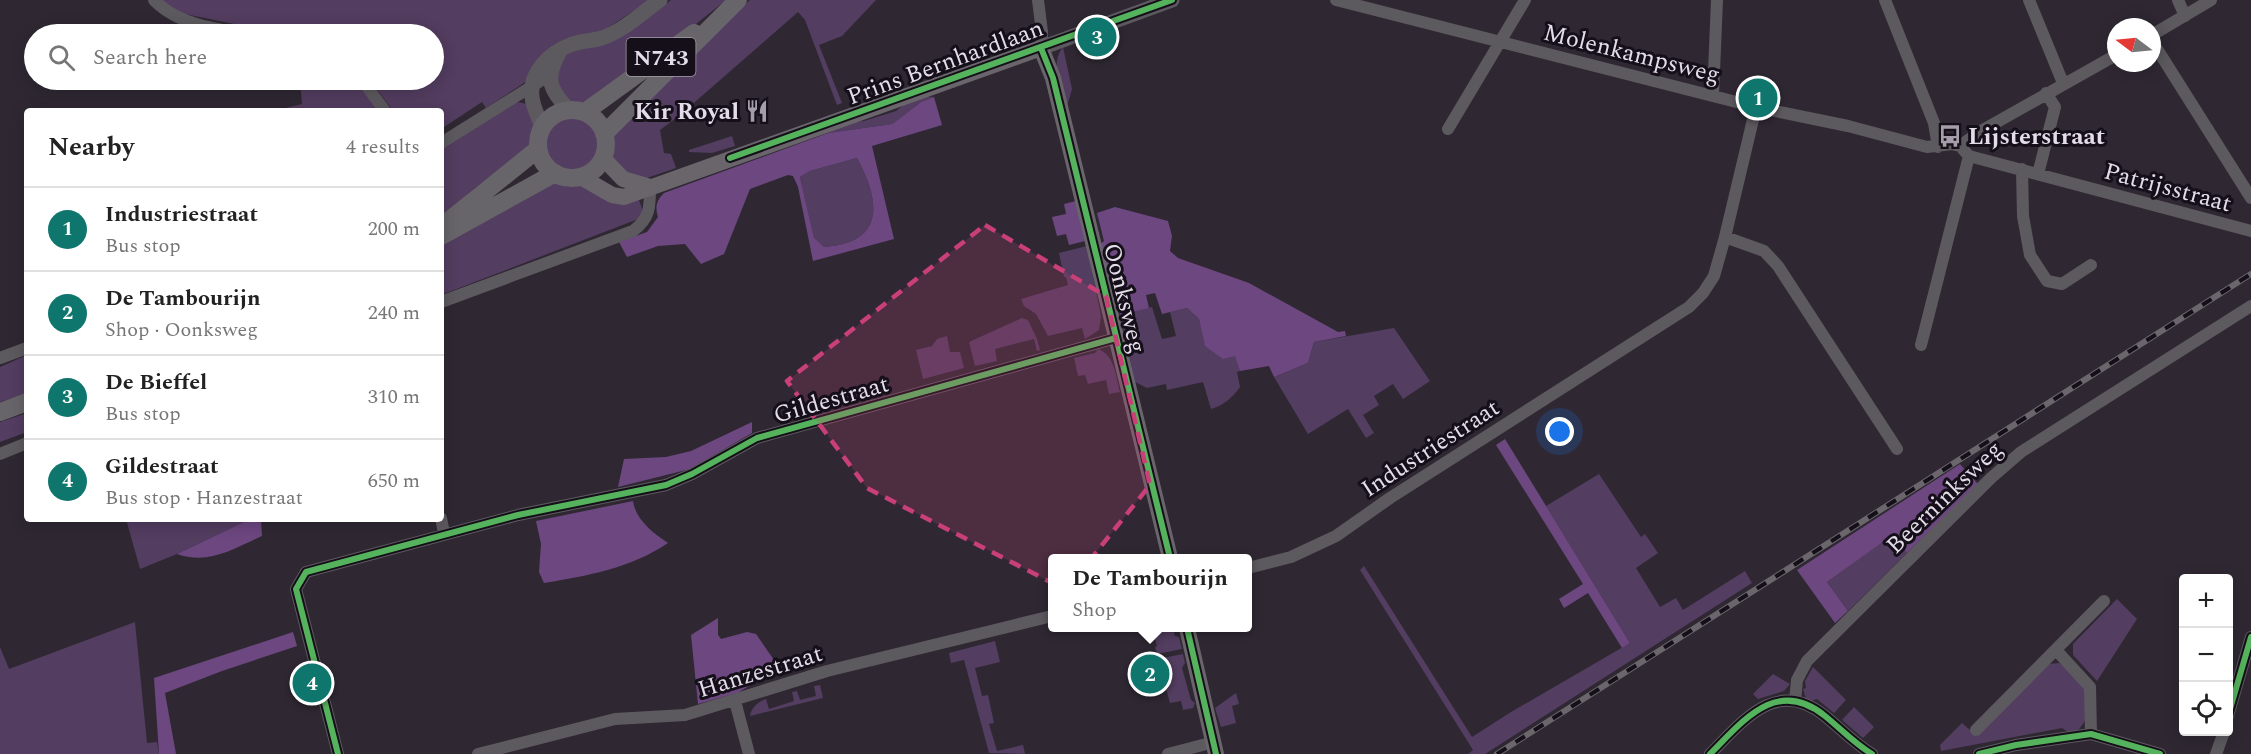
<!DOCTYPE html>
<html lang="en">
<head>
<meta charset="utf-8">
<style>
  :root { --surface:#fff; --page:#f6f6f6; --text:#222; --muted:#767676; --line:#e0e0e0; --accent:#0f766e }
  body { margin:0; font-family:Spectral,serif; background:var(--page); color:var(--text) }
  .controls { position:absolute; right:18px; bottom:18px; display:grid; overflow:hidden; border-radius:6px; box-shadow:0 3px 15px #0003 }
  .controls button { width:54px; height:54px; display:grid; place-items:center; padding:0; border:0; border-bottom:2px solid var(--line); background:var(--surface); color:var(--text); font:30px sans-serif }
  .compass { position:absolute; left:2107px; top:18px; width:54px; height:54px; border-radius:50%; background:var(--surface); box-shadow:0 3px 15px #0003; rotate:286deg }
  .you { position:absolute; left:1560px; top:432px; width:21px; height:21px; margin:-15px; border:4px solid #fff; border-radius:50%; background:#1a73e8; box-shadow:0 0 0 9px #1a73e833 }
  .badge { display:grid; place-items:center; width:39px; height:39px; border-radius:50%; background:var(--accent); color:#fff; font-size:20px; font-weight:700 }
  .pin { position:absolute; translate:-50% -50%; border:3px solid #fff; box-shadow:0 2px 6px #0006 }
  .popup { position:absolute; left:1048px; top:554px; width:204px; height:78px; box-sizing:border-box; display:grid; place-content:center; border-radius:6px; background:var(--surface); filter:drop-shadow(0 2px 4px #0005); font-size:20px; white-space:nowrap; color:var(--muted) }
  .popup b { font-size:22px; color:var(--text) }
  .popup::after { content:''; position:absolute; left:50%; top:100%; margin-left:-12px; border:12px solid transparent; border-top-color:var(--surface) }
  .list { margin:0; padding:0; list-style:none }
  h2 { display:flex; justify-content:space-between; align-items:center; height:78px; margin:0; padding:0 24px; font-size:26px }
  h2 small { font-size:20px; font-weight:400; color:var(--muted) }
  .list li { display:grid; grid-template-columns:39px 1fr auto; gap:18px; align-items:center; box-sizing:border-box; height:84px; padding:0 24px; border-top:2px solid var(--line) }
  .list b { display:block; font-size:22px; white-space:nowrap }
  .list p { margin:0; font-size:20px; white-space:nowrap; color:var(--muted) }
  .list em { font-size:20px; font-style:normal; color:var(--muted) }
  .icon { flex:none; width:33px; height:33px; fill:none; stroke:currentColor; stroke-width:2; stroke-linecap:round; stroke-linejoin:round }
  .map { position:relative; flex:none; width:2251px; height:754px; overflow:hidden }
  .search { position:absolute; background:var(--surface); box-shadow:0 3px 15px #0003; left:24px; top:24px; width:420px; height:66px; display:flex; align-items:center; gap:15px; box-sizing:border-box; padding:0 21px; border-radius:33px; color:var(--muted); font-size:22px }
  .panel { position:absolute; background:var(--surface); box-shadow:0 3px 15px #0003; left:24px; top:108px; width:420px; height:414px; border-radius:6px }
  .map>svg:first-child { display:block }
  .green { fill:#533d60 }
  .forest { fill:#6c4780; fill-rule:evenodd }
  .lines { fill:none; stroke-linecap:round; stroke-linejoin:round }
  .minor { stroke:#5d5a5f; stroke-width:12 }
  .tertiary { stroke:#5d5a5f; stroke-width:15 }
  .secondary { stroke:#69656b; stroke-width:16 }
  .primary { stroke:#67646a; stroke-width:18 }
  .rail-casing { stroke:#6a666c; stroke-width:6 }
  .rail { stroke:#150f19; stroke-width:4; stroke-dasharray:11; stroke-linecap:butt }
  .cycleway-casing { stroke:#150f19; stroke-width:10 }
  .cycleway { stroke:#56b35d; stroke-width:6 }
  .marked { fill:#c93f78; fill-opacity:0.2; stroke:#c93f78; stroke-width:4.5; stroke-dasharray:12 8; stroke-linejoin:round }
  .labels { text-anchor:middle; stroke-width:6; stroke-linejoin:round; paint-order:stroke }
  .shield { fill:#150f19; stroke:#a79eab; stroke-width:1.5 }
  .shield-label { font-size:22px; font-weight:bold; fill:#e5dcea }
  .street-label { font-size:24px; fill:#e5dcea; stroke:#150f19 }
  .poi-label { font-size:24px; font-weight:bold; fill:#e5dcea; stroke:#150f19; text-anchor:end }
</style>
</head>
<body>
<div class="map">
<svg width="2251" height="754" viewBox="0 0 2251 754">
  <rect width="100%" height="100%" fill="#2f2833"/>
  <path class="green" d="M 162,0 L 650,0 L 486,108 L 482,102 L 441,129 L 441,111 L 393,111 L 370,80 L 434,80 L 434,34 L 298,34 L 263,30 L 185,14 L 167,6 Z
    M 671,0 L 726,0 L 666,48 L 580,106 L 571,104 L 562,97 L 555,69 L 561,58 L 571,50 L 654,13 Z
    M 750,0 L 876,0 L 842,36 L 819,45 L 842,103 L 837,105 L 805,20 L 798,12 L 680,115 L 660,130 L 664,153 L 671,154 L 676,168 L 647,178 L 634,178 L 612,160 L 610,147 L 612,135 L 696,48 Z
    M 1063,47 L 1072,89 L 1066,110 C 1062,90 1049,64 1063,47 Z
    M 300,80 L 354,80 L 379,111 L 273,111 L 302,104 Z
    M 920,96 L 934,97 L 921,102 L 892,124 L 828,133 L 845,122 L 864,121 L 896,111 L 909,100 Z
    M 517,102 L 527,104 L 534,124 L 529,147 L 476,187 L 441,217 L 441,149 Z
    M544 144a27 27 0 1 1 54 0a27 27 0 1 1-54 0Z
    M 732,136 L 735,146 L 712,153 L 689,152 L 689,150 Z
    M 857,158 C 881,202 885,243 824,247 L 814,239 L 800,177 L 810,171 Z
    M 555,181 L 577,184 L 639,200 L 643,211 L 638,219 L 441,295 L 441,240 Z
    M 1087,246 L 1101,316 L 1099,330 L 1085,339 L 1082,328 L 1048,336 L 1036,314 L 1024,306 L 1021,299 L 1068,285 L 1066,277 L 1064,277 L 1059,253 Z
    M 1152,307 L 1162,339 L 1176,336 L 1170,312 L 1187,308 L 1199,319 L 1206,346 L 1236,356 L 1240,371 L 1237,372 L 1240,387 C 1233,397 1223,406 1211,409 L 1203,382 L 1167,390 L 1166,384 L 1147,388 L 1135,382 L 1120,315 Z
    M 1022,318 L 1028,320 L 1037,339 L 1040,350 L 1037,351 L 1034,339 L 995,349 L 997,361 L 975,366 L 969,342 Z
    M 1394,328 L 1430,381 L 1403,399 L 1393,384 L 1374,396 L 1379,405 L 1363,415 L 1374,433 L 1366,438 L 1348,409 L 1308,434 L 1274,377 L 1308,363 L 1314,342 Z
    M 947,336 L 950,352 L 960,352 L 964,368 L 923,379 L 916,350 L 932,346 L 937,339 Z
    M 1098,349 C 1115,355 1116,377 1120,392 L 1109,394 L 1106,380 L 1088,384 L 1085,375 L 1078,376 L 1074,358 L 1095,353 Z
    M 27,355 L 27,393 L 0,402 L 0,367 Z
    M 27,413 L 27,432 L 0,442 L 0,422 Z
    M 1599,474 L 1641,537 L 1645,534 L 1658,553 L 1636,568 L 1660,607 L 1676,598 L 1683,610 L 1745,571 L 1752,583 L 1485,754 L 1468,754 L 1473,750 L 1360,570 L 1364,566 L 1472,737 L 1511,712 L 1630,643 L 1546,506 Z
    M 126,519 L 250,519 L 177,554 L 140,569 Z
    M 1891,535 L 1907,553 L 1848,611 L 1827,582 Z
    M 2117,599 L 2137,619 L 2097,681 L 2073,655 L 2073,644 Z
    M 135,622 L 147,743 L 157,742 L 159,754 L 0,754 L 0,647 L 9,669 Z
    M 1152,628 L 1173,628 L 1175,636 L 1179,637 L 1182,649 L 1157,654 L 1155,647 L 1157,646 Z
    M 995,641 L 1000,662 L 975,668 L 982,696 L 988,695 L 994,723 L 989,724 L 997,751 L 1023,745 L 1025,754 L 989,753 L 964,660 L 951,663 L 949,653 Z
    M 1183,654 L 1185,663 L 1182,668 L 1191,700 L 1195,703 L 1193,708 L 1183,710 L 1181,701 L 1170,703 L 1158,659 Z
    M 2058,663 L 2062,664 L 2085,688 L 2085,721 L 2077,732 L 2068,732 L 2062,728 L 1941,751 L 1940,745 L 1962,723 L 1977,736 L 2049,664 Z
    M 1813,667 L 1846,700 L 1834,713 L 1817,699 L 1811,701 L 1806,699 L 1803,689 L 1806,688 L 1805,681 Z
    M 1773,674 L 1790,684 L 1784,691 L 1758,699 L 1753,694 Z
    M 820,685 L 823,698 L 750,716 C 751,708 758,702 766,699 L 769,709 L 794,701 L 792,692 L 797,691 L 800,700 L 816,696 L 814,686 Z
    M 1236,693 L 1239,704 L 1232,706 L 1236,723 L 1221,727 L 1215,708 Z
    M 1854,707 L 1874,727 L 1863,738 L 1842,720 Z"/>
  <path class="forest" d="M 934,97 L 942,125 L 872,146 L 894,239 L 813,261 L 798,187 L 793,176 L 788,175 L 750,189 L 724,254 L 701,264 L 685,244 L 658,246 L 627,257 L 619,242 L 647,232 L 658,217 C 655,207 656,201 664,193 L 828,133 L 892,124 L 921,102 ZM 857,158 C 881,202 885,243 824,247 L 814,238 L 800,177 L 810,171 Z
    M 1076,201 L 1085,241 L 1069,245 L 1066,234 L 1057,236 L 1052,217 L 1066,214 L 1064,204 Z
    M 1115,207 L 1168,221 L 1172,236 L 1170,251 L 1178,258 L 1249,283 L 1338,332 L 1345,331 L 1346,336 L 1314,342 L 1308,363 L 1274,377 L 1269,366 L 1240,371 L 1235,356 L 1223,359 L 1205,346 L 1199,319 L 1187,308 L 1162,314 L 1155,293 L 1146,295 L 1149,308 L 1120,315 L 1118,301 L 1111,298 L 1099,245 L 1104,241 L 1097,213 Z
    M 752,422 L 752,433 L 690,469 L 618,487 L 624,459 L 666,457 L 691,451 Z
    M 1505,439 L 1630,643 L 1622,648 L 1588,593 L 1564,608 L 1559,599 L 1583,584 L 1496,445 Z
    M 1960,464 L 1978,484 L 1907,553 L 1891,536 L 1827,582 L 1848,611 L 1835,623 L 1797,570 Z
    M 633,501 C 635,519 654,534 668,543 C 631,568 587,576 544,583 L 539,572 L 541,544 L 536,521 Z
    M 250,519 L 261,519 L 262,536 C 233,549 209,565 177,554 Z
    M 718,618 L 718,635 L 721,639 L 747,632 L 756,634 L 783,673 L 765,677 L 737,693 L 698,704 L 691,635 Z
    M 293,632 L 297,646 L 222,671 L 165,693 L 176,754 L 159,754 L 154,678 Z"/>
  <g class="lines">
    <path class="minor" d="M 154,0 C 178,25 218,30 251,34
      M 1038,0 L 1042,32 L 1041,48
      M 1336,0 L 1756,107 L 1848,126 L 1927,147 L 1952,144 L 1960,146 L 1969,156
      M 1885,0 L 1934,123 L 1938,147
      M 2029,0 L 2063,83
      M 2178,0 L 2185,16
      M 2152,35 L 2211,0
      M 2152,41 L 2251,198
      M 362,80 L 385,111
      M 1713,95 L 1717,0
      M 1448,129 L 1525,0
      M 441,143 L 550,75
      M 1960,146 L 1981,131 L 2116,55
      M 1969,156 L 2251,231
      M 2022,169 L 2023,216 L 2030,255 L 2047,281 L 2062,284 L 2091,265
      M 2038,174 L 2055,107 L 2046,93
      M 1725,237 L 1764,251 L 1778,266 L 1897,449
      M 441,302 L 633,231 C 650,218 650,208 650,187
      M 1921,345 L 1969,156
      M 0,358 L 27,348
      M 0,454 L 27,443
      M 441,518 L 444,533
      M 1248,568 L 1291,557 L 1336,536 L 1390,498 L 1689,307 L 1703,293 L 1714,276 L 1725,237 L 1756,107
      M 2056,650 L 2090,687 L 2091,734
      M 735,701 L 749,754
      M 1795,701 L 1797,680 L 1807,661 L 1991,478 L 2021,452 L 2251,306
      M 2228,716 L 2251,637
      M 1976,730 L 2104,601
      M 338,754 L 296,589 L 306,572 L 518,515 L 666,485 L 692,474 L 757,438 L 1116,338
      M 478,754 L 615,719 L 685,715 L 827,671 L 1052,616
      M 1168,754 L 1214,742
      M 1710,754 C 1744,720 1777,677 1825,716 C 1841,729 1855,744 1872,754
      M 1979,754 L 2016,745 L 2091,734 L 2160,754
      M 2216,754 L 2224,732"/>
    <path class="tertiary" d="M 1041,48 L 1172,0
      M 559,53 C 545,79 549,89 569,110
      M 542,128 C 539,117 533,108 532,97 C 529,73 549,53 570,45 C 580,41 591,41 602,38 C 623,31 642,13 660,0"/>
    <path class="secondary" d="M 603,158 L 623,179 L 650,187
      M 581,177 L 612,195 L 624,197 L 1041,48 L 1053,78 L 1170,558
      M 1187,628 L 1216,754"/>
    <path class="primary" d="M538 144a34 34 0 1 1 68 0a34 34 0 1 1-68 0Z
      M 585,112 L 694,33
      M 604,134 L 738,0
      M 441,227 L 538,149
      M 441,236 L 555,173
      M 0,412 L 27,402"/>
    <g class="rail-casing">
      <path id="rail" d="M 1497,754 L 2251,274"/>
    </g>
    <use href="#rail" class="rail"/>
    <g class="cycleway-casing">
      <path id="cycleway" d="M 1041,48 L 1053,78 L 1170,558
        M 730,158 L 1172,0
        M 1187,628 L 1216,754
        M 2228,716 L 2251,637
        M 338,754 L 296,589 L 306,572 L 518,515 L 666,485 L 692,474 L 757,438 L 1116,338
        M 1710,754 C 1744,720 1777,677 1825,716 C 1841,729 1855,744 1872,754
        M 1979,754 L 2016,745 L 2091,734 L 2160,754"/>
    </g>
    <use href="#cycleway" class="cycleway"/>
  </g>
  <path class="marked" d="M 985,225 L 1106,296 L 1150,485 L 1066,590 L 867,488 L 787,381 Z"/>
  <defs>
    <g id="restaurant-bare" transform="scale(1.8)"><path d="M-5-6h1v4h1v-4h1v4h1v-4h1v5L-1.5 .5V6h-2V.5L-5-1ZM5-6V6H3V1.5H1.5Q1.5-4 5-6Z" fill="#a59daa" stroke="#150f19" stroke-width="2.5" paint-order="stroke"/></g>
    <g id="bus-bare" transform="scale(1.8)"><path d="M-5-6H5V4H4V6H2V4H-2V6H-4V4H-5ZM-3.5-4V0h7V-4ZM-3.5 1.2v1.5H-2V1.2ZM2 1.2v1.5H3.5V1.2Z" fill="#a59daa" stroke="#150f19" stroke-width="2.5" paint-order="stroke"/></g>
  </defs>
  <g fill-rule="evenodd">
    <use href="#restaurant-bare" x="757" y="111"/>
    <use href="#bus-bare" x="1950" y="136"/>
  </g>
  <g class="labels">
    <rect class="shield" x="626.5" y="38" width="69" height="38" rx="4.5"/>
    <g class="shield-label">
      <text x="661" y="65">N743</text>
    </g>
    <g class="street-label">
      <text transform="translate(1632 53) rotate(14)" y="8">Molenkampsweg</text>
      <text transform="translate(945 62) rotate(-20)" y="8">Prins Bernhardlaan</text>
      <text transform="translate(2168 187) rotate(15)" y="8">Patrijsstraat</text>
      <text transform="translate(1125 298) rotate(76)" y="8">Oonksweg</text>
      <text transform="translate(831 399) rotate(-16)" y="8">Gildestraat</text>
      <text transform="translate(1430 448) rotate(-33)" y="8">Industriestraat</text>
      <text transform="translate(1944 497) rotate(-44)" y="8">Beerninksweg</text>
      <text transform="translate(760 671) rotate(-17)" y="8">Hanzestraat</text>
    </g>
    <g class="poi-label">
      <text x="739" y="119">Kir Royal</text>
      <text x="1968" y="144" text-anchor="start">Lijsterstraat</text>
    </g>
  </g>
</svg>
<div class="controls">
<button>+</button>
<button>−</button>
<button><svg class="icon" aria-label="locate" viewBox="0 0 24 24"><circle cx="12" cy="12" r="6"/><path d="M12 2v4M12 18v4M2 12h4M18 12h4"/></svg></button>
</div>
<svg class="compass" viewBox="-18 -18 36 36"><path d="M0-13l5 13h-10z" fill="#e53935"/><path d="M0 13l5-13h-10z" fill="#767676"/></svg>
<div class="you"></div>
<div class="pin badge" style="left:1758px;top:98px">1</div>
<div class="pin badge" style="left:1150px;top:674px">2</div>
<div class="popup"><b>De Tambourijn</b>Shop</div>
<div class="pin badge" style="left:1097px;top:37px">3</div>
<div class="pin badge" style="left:312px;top:683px">4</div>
<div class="search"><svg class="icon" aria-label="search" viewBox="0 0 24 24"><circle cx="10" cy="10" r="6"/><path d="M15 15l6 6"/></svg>Search here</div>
<section class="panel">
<h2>Nearby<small>4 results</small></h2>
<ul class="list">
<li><span class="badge">1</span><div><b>Industriestraat</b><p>Bus stop</p></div><em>200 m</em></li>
<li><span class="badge">2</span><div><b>De Tambourijn</b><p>Shop · Oonksweg</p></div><em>240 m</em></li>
<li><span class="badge">3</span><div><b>De Bieffel</b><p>Bus stop</p></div><em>310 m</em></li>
<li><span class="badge">4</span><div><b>Gildestraat</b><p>Bus stop · Hanzestraat</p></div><em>650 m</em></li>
</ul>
</section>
</div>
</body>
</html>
